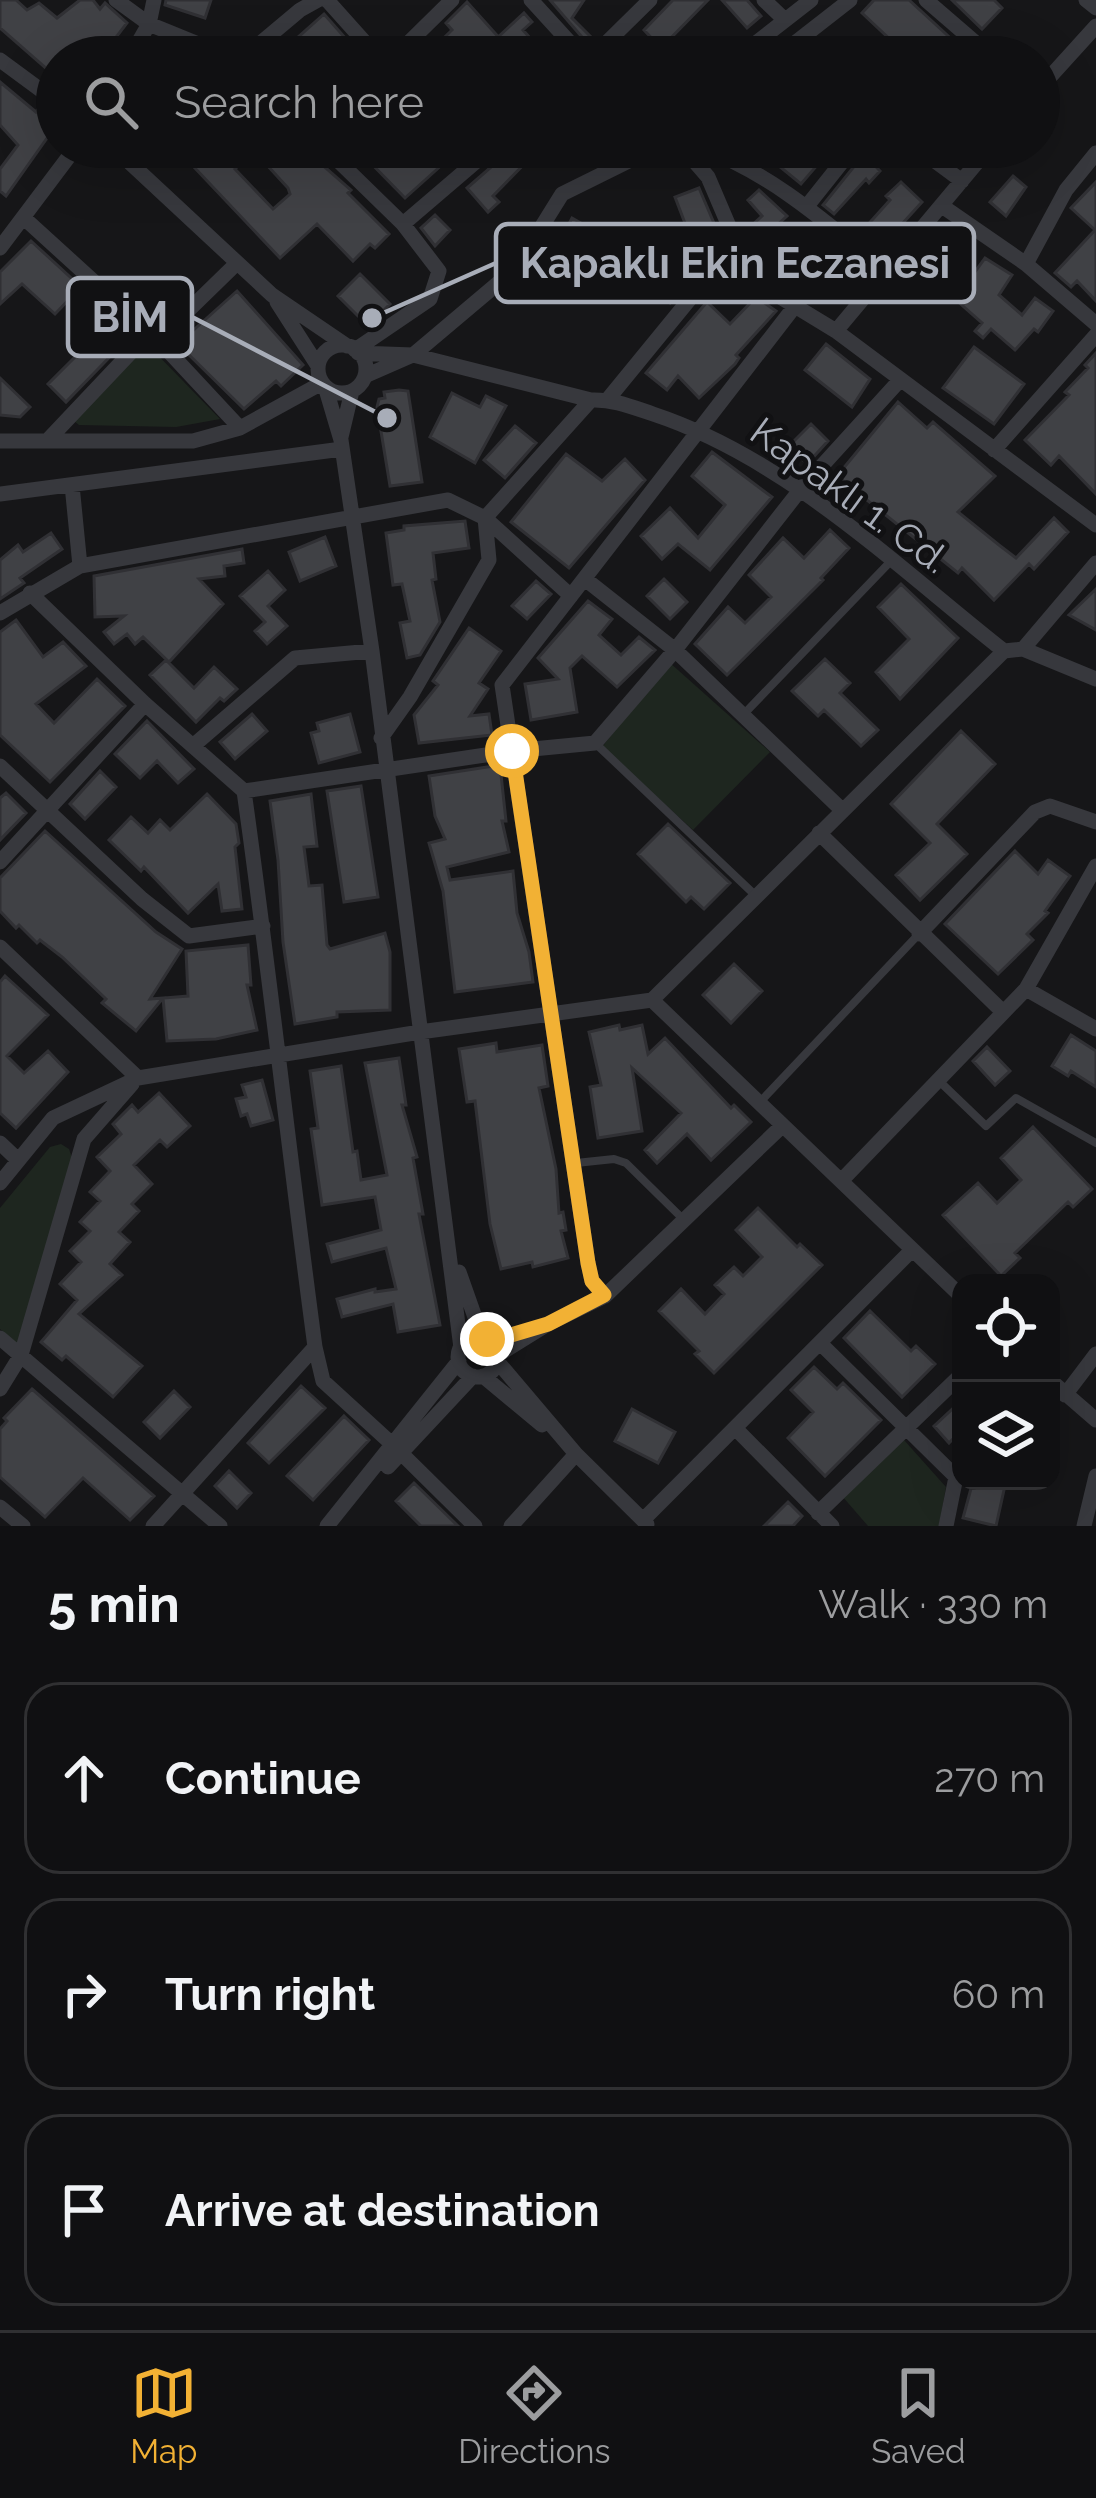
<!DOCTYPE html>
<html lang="en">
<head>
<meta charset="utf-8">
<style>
  :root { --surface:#101012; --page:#19191b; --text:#f1f3f6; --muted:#9c9d9f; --line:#303032; --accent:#f2b134 }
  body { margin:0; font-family:Raleway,sans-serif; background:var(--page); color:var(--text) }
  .controls { position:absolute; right:36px; bottom:36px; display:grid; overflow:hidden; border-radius:24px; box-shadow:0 12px 48px #0002 }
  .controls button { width:108px; height:108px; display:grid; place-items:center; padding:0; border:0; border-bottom:3px solid var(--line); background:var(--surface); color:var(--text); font:60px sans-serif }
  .stop { position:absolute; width:36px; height:36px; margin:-27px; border:9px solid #f2b134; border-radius:50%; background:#fff }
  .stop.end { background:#f2b134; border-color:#fff; box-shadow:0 3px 12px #0008 }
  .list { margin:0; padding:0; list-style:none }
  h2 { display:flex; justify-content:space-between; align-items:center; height:156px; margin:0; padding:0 48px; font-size:51px }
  h2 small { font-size:39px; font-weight:400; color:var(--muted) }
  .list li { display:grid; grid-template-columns:78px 1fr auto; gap:36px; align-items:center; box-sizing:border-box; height:192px; margin:0 24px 24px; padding:0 24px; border:3px solid var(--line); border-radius:36px }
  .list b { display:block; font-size:45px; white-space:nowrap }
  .list em { font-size:39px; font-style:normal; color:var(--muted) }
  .icon { flex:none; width:66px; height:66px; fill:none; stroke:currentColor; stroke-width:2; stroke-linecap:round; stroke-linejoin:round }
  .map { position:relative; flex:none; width:1096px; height:1526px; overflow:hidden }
  .search { position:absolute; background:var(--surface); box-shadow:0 12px 48px #0002; left:36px; right:36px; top:36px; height:132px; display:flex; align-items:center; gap:30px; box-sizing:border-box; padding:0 42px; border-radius:66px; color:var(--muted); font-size:45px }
  .sheet { height:804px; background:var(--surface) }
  nav { display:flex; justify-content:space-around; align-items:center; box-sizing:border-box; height:168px; border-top:3px solid var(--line); background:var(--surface); font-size:33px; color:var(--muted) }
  nav a { display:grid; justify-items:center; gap:6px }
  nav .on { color:var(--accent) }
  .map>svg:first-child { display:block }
  .green { fill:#1e261f }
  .building { fill:#404145; stroke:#303034; stroke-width:3; fill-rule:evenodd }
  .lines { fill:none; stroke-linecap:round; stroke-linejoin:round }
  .lane { stroke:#37383d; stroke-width:8 }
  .street { stroke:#37383d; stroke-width:15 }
  .route { stroke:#f2b134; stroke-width:15 }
  .labels { text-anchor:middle; stroke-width:10; stroke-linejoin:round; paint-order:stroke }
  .street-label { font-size:39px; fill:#a8adb8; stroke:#111113 }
  .leader { fill:none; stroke:#a8adb8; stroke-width:4.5 }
  .callout-dot { fill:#a8adb8; stroke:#111113; stroke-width:4.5 }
  .callout { fill:#111113; stroke:#a8adb8; stroke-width:4.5 }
  .callout-label { font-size:42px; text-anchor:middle; font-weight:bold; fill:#a8adb8 }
</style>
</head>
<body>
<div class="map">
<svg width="1096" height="1526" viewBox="0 0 1096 1526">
  <rect width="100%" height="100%" fill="#161618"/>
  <path class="green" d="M 147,344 L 220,419 L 176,427 L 79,425 L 74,421 Z
    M 669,662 L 770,752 L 693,830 L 602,747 Z
    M 61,1144 L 69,1149 L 73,1161 L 17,1345 L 0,1329 L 0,1208 L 50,1147 Z
    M 904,1440 L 946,1487 L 939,1526 L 868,1526 L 842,1496 Z"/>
  <path class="building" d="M 0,0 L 16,0 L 27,10 L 39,3 L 57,18 L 80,0 L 93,0 L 100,9 L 105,3 L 127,23 L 101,57 L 57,57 L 49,71 L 0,28 Z
    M 166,0 L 211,0 L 205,18 L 165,5 Z
    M 550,0 L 584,0 L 572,18 L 593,39 L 588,44 Z
    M 673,0 L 708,0 L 661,48 L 644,30 Z
    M 722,0 L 747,0 L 761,16 L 747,28 Z
    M 874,0 L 909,0 L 971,57 L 890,57 L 898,47 L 862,13 Z
    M 952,0 L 994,0 L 1002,8 L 982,29 Z
    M 467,2 L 502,41 L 484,57 L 424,57 L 452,30 L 446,23 Z
    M 524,13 L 532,22 L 523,30 L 547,57 L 517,57 L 498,37 Z
    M 324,14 L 362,57 L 275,57 L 296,39 Z
    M 0,82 L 36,112 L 39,108 L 57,124 L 6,196 L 0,191 L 0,169 L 18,145 L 0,125 Z
    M 175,147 L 302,147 L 351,190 L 348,193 L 389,234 L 375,248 L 370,244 L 353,261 L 317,224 L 280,258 ZM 254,151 L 288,188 L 290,194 L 273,209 L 235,169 Z
    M 355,147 L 397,147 L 411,161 L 424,147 L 447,147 L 454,154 L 405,198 Z
    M 514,147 L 541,147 L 493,196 L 499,202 L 488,212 L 467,188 Z
    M 795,147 L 817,147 L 826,155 L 801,184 L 779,166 Z
    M 864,154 L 880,171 L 869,183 L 866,179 L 834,214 L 823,205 Z
    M 1013,176 L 1026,187 L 1006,216 L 990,202 Z
    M 901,182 L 922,202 L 882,246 L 864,229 L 890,200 L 886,196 Z
    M 1096,182 L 1096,301 L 1077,281 L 1071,287 L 1055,273 L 1095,230 L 1071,208 Z
    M 699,188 L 722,242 L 696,252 L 675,197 Z
    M 759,190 L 787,216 L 760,241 L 749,228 L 762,216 L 748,200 Z
    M 435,215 L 450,230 L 435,246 L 421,228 Z
    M 572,218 L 620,245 L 600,279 L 553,254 Z
    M 31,241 L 81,287 L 55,314 L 22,284 L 0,304 L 0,272 Z
    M 643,258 L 682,286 L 670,303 L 630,277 Z
    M 985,258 L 1012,275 L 999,295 L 1022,315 L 1035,298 L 1053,311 L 1038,332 L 1034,329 L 1015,350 L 991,329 L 983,338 L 975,331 L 982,323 L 955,299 Z
    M 360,274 L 390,304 L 368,326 L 338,296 Z
    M 237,291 L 303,365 L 281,386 L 276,381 L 244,409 L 178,344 Z
    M 756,297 L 776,311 L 736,355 L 739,358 L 735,364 L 699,398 L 678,376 L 667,390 L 646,373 L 707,302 L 730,324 Z
    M 109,314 L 130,336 L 66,402 L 48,384 L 87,345 L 82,340 Z
    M 826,344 L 870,379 L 852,407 L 805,370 Z
    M 974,347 L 1024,384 L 994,424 L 943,388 Z
    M 1096,353 L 1096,494 L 1059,456 L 1051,465 L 1025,440 L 1069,395 L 1065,392 L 1088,368 L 1085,365 Z
    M 0,378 L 30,407 L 20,417 L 0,415 Z
    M 399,390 L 408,391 L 422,482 L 390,486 L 377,407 L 379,399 L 385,398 L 384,392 Z
    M 452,393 L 480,407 L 486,396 L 506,406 L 475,463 L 430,437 Z
    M 898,402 L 927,428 L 933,422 L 995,476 L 958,512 L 999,545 L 1016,558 L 1054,518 L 1068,532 L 1034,569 L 1029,564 L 994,600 L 962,568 L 958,573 L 837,476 Z
    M 811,424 L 828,441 L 807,464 L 789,446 Z
    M 515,426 L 536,443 L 505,478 L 484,460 Z
    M 712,452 L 772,497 L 710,570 L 678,544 L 662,559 L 641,536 L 670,508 L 698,538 L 725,505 L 692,476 Z
    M 566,454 L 602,481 L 625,459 L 645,480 L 569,568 L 511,522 Z
    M 465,521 L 469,548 L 433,553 L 436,579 L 432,580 L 440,622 L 420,655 L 407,658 L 400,623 L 410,621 L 402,584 L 393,585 L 386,533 L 404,530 L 404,526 Z
    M 830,530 L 849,548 L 821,578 L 823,580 L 727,675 L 695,644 L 728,607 L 745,623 L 771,597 L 749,575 L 783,538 L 804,558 Z
    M 51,533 L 62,549 L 20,578 L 24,583 L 0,599 L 0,560 L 18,545 L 23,552 Z
    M 325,537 L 336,566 L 300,581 L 289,552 Z
    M 242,549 L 244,563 L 224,566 L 225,576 L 199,579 L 223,604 L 169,662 L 143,637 L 135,644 L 127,634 L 114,644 L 104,632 L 124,616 L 95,617 L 94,576 Z
    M 268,571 L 285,590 L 268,606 L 287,626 L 267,644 L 255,631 L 265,622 L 240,596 Z
    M 664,579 L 687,602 L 670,619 L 647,596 Z
    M 536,581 L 551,594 L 527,619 L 512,606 Z
    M 901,584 L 958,638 L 900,699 L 876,672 L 909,639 L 878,607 Z
    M 1096,589 L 1096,630 L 1069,615 Z
    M 588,601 L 612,619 L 599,635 L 621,655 L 639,637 L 655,650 L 617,687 L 582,656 L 570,668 L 577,712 L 531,720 L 525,684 L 558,679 L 538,658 Z
    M 16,620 L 43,657 L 63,642 L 86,666 L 36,704 L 54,723 L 97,679 L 125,706 L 50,782 L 0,735 L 0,632 Z
    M 469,628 L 501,651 L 479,683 L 488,689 L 470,716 L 489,714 L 492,735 L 419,743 L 414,715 L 438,685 L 433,681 Z
    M 825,659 L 850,683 L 840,693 L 878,730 L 861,746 L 824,710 L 818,716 L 792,691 Z
    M 166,660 L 194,688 L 214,667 L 237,689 L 224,701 L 220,698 L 196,722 L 150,675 Z
    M 252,714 L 267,731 L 235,759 L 220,742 Z
    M 350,714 L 360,752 L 319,763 L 311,733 L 319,731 L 317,723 Z
    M 147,721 L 194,769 L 178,783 L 157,761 L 140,778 L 115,754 Z
    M 961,731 L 995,764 L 937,824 L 967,854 L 920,900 L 896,875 L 930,843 L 891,804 Z
    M 500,765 L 506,821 L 502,821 L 509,852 L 447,867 L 450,880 L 513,871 L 517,913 L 529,952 L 533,982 L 455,992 L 443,891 L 429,843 L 445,839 L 435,816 L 429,776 Z
    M 100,771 L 116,787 L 85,819 L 70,804 Z
    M 361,786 L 378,897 L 344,902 L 327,791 Z
    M 6,793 L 26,813 L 0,840 L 0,798 Z
    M 207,794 L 236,824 L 239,843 L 235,847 L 242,909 L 222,911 L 218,884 L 188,913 L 144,867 L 141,871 L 109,840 L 131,817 L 148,833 L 160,820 L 170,830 Z
    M 311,794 L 317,846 L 304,847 L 309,886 L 322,885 L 327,945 L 330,949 L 385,933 L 390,952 L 390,1010 L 337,1012 L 337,1017 L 295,1024 L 283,942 L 278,860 L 270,801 Z
    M 668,824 L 730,883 L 704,909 L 691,897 L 686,902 L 638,854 Z
    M 45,831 L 156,932 L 182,949 L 150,999 L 163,998 L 136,1031 L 102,1003 L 106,999 L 62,957 L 40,940 L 37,943 L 19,925 L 16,928 L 0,911 L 0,878 Z
    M 1015,851 L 1038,874 L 1048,860 L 1070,876 L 1045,911 L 1048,913 L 1027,934 L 1033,940 L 998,974 L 945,924 Z
    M 248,945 L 251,985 L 247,985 L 257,1030 L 216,1039 L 167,1041 L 163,998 L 188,996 L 186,951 Z
    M 734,964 L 762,991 L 731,1023 L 703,995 Z
    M 5,976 L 48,1015 L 7,1056 L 24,1073 L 48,1051 L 68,1072 L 16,1128 L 0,1113 L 0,982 Z
    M 619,1025 L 620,1030 L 642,1025 L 648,1054 L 665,1038 L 731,1108 L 734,1105 L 751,1122 L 711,1160 L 687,1134 L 657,1163 L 645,1150 L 681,1113 L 632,1068 L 642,1131 L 598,1138 L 590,1087 L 601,1085 L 589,1032 Z
    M 1071,1035 L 1096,1051 L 1096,1087 L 1071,1071 L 1068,1076 L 1052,1066 Z
    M 496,1043 L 497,1052 L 542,1045 L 548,1086 L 539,1088 L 556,1169 L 559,1213 L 563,1212 L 566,1230 L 561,1231 L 568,1258 L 533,1267 L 532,1262 L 501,1269 L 490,1224 L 475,1101 L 467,1102 L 459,1049 Z
    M 987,1047 L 1010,1071 L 995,1085 L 973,1061 Z
    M 399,1058 L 406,1105 L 402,1105 L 417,1157 L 413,1158 L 423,1214 L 419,1214 L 440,1325 L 398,1332 L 393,1304 L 342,1317 L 337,1299 L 375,1289 L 375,1292 L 396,1289 L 386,1248 L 332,1262 L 327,1244 L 381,1230 L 375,1197 L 322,1205 L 311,1129 L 318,1128 L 310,1071 L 341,1066 L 353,1152 L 357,1151 L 361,1180 L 387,1175 L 365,1063 Z
    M 262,1080 L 273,1120 L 251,1126 L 247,1114 L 241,1116 L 236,1099 L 246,1097 L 242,1085 Z
    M 159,1093 L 190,1126 L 167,1147 L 160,1140 L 134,1165 L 152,1184 L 132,1204 L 139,1211 L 119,1232 L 130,1242 L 110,1264 L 122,1275 L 79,1314 L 142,1366 L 113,1397 L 66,1356 L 62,1360 L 41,1342 L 77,1300 L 60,1284 L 81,1262 L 70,1251 L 90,1231 L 80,1222 L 100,1201 L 90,1192 L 110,1171 L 97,1157 L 121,1134 L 113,1124 L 132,1105 L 138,1112 Z
    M 1033,1127 L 1092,1189 L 1073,1207 L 1068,1202 L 1015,1253 L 1020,1258 L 1001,1276 L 943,1215 L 978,1183 L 997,1203 L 1021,1180 L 1001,1158 Z
    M 758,1208 L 797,1247 L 800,1244 L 822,1265 L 714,1373 L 695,1354 L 699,1351 L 659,1311 L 681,1289 L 705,1314 L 724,1294 L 715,1285 L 734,1267 L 743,1276 L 762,1257 L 736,1230 Z
    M 870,1311 L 911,1351 L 916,1346 L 935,1364 L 902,1397 L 844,1338 Z
    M 814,1367 L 837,1389 L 843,1383 L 881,1420 L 825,1476 L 788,1438 L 813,1412 L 791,1390 Z
    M 301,1386 L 325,1408 L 269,1463 L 248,1443 Z
    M 32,1389 L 154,1496 L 130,1520 L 83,1478 L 45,1517 L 0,1477 L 0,1429 L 7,1421 L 4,1418 Z
    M 174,1391 L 190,1407 L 160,1438 L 144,1422 Z
    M 961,1401 L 961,1448 L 953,1439 L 949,1443 L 934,1426 Z
    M 632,1409 L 675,1432 L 658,1463 L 615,1441 Z
    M 344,1416 L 369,1440 L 313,1500 L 287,1476 Z
    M 229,1471 L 251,1493 L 237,1508 L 215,1486 Z
    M 973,1481 L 1006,1481 L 996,1526 L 963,1518 Z
    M 414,1483 L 458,1526 L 421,1526 L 396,1501 Z
    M 788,1502 L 802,1516 L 793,1526 L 764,1526 Z"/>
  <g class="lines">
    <path class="lane" d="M 743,715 L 890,562
      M 596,744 L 755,895
      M 937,1079 L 986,1126 L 1016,1098 L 1096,1143
      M 759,1103 L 918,935
      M 576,1163 L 614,1159 L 626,1163 L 684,1220"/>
    <path class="street" d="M 116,0 L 149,24 L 230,57
      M 327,0 L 378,57
      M 531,0 L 583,57
      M 764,0 L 785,20
      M 926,0 L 992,57
      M 1086,0 L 1096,8
      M 793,45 L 806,57
      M 130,57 L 149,24 L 154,0
      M 244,57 L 300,10 L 318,0
      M 394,57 L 452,0
      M 592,57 L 650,0
      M 738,57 L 811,0
      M 777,57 L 850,0
      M 0,60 L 57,102
      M 1039,89 L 1096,26
      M 113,147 L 272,295 L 347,346
      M 324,147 L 403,224 L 439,271 L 430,299 L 355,350
      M 682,147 L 708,177 L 752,280 L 836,331 L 1096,525
      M 699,147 C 772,173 829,225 888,273
      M 916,147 L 962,181
      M 807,206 L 854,147
      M 942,206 L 1026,264 L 1096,324
      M 24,218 L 158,340 L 240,428
      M 403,224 L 493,147
      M 0,248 L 76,147
      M 1026,264 L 1066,190 L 1096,153
      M 277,302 L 318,366
      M 836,331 L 990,147
      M 158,340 L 237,263
      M318 369a24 24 0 1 1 48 0a24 24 0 1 1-48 0Z
      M 358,353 L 413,355 L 591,400 C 613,399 632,407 653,414 C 786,458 895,565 1004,651 L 1023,649 L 1096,679
      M 365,376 L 413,355 L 516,268 L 562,194 L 657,147
      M 325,386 L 341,440 L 372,651 L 461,1348
      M 608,399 L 707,278 L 752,280
      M 341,437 L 352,391
      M 0,441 L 193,441 L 240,428 L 322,383
      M 47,441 L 150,332
      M 994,450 L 1096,335
      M 72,485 L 80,566
      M 0,494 L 342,449
      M 585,579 L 675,650 L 842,810
      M 30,593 L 145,704 L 244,791 C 270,976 290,1161 315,1347 L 153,1526
      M 0,613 L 80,566 L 448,500 L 485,518 L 571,596
      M 1023,649 L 1096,563
      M 381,738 L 410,697 L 489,560 L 485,518 L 591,400
      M 194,745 L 295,658 L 372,651
      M 0,766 L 142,899 L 189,936 L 263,926
      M 244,791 L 512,751 L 595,743 L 675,650 L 800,490 L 900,380
      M 819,833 L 1002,1011
      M 0,862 L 145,704
      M 919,934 L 1035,812 L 1050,806 L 1096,822
      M 0,947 L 138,1078
      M 1026,989 L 1096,1029
      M 652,1000 L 961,1296
      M 0,1143 L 18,1160
      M 842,1180 L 1026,989 L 1096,866
      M 0,1183 L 53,1118 L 138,1078 L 420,1032 L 652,1000 L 1004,651
      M 459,1272 L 482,1337
      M 605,1296 L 592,1281 L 588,1263 L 502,685 L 795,306
      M458 1357a20 20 0 1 1 40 0a20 20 0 1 1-40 0Z
      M 0,1338 L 220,1526
      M 821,1344 L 956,1477 L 946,1526
      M 315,1347 L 323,1381 L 393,1445
      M 498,1355 L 548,1324 L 605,1296 L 782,1126
      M 497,1361 L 576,1454 L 647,1524
      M 483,1376 L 542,1425
      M 1051,1381 L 1096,1420
      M 0,1389 L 21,1355 L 84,1139 L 132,1084
      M 1065,1395 L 1096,1354
      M 736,1429 L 832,1526
      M 401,1453 L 475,1526
      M 388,1467 L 473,1376
      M 0,1507 L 23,1526
      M 818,1513 L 961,1375
      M 643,1520 L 912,1250
      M 327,1526 L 459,1361
      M 511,1526 L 576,1454
      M 1084,1526 L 1096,1476"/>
  </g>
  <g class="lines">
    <path class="route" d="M 487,1339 L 491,1341 L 548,1324 L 604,1295 L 592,1281 L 588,1263 L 512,751"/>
  </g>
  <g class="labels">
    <g class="street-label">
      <text transform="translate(850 495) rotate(36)" y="14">Kapaklı 1. Cd.</text>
    </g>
  </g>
  <path class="leader" d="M372 318L496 263M387 418L192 317"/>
  <g class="callout-dot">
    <circle cx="372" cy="318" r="12"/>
    <circle cx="387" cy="418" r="12"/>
  </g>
  <g class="callout">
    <rect x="496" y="224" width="478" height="78" rx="12"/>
    <rect x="68" y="278" width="124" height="78" rx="12"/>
  </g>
  <g class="callout-label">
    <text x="735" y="278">Kapaklı Ekin Eczanesi</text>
    <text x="130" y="332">BİM</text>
  </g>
</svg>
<div class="controls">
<button><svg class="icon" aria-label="locate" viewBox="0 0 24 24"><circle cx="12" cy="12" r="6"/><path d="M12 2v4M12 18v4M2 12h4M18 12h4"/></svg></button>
<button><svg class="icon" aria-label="layers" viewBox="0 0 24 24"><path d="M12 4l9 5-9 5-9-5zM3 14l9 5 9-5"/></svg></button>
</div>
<div class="stop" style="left:512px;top:751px"></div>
<div class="stop end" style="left:487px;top:1339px"></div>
<div class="search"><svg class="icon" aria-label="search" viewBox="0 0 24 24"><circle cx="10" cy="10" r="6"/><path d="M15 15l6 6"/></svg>Search here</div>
</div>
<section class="sheet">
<h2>5 min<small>Walk · 330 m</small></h2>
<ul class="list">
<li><svg class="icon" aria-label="ahead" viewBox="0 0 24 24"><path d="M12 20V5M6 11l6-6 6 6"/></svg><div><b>Continue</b></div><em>270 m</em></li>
<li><svg class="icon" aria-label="right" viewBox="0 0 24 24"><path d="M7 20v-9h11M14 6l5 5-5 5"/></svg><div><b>Turn right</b></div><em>60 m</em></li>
<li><svg class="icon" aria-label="arrive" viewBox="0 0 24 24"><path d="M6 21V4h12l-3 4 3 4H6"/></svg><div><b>Arrive at destination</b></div></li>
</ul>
</section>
<nav>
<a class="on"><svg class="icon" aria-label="map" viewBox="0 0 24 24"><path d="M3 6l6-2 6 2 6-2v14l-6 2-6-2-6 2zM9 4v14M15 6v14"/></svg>Map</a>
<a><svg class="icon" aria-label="directions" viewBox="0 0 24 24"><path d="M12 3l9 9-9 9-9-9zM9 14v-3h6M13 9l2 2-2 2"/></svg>Directions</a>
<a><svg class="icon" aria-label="saved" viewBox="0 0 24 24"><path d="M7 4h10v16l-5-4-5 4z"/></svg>Saved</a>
</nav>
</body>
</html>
